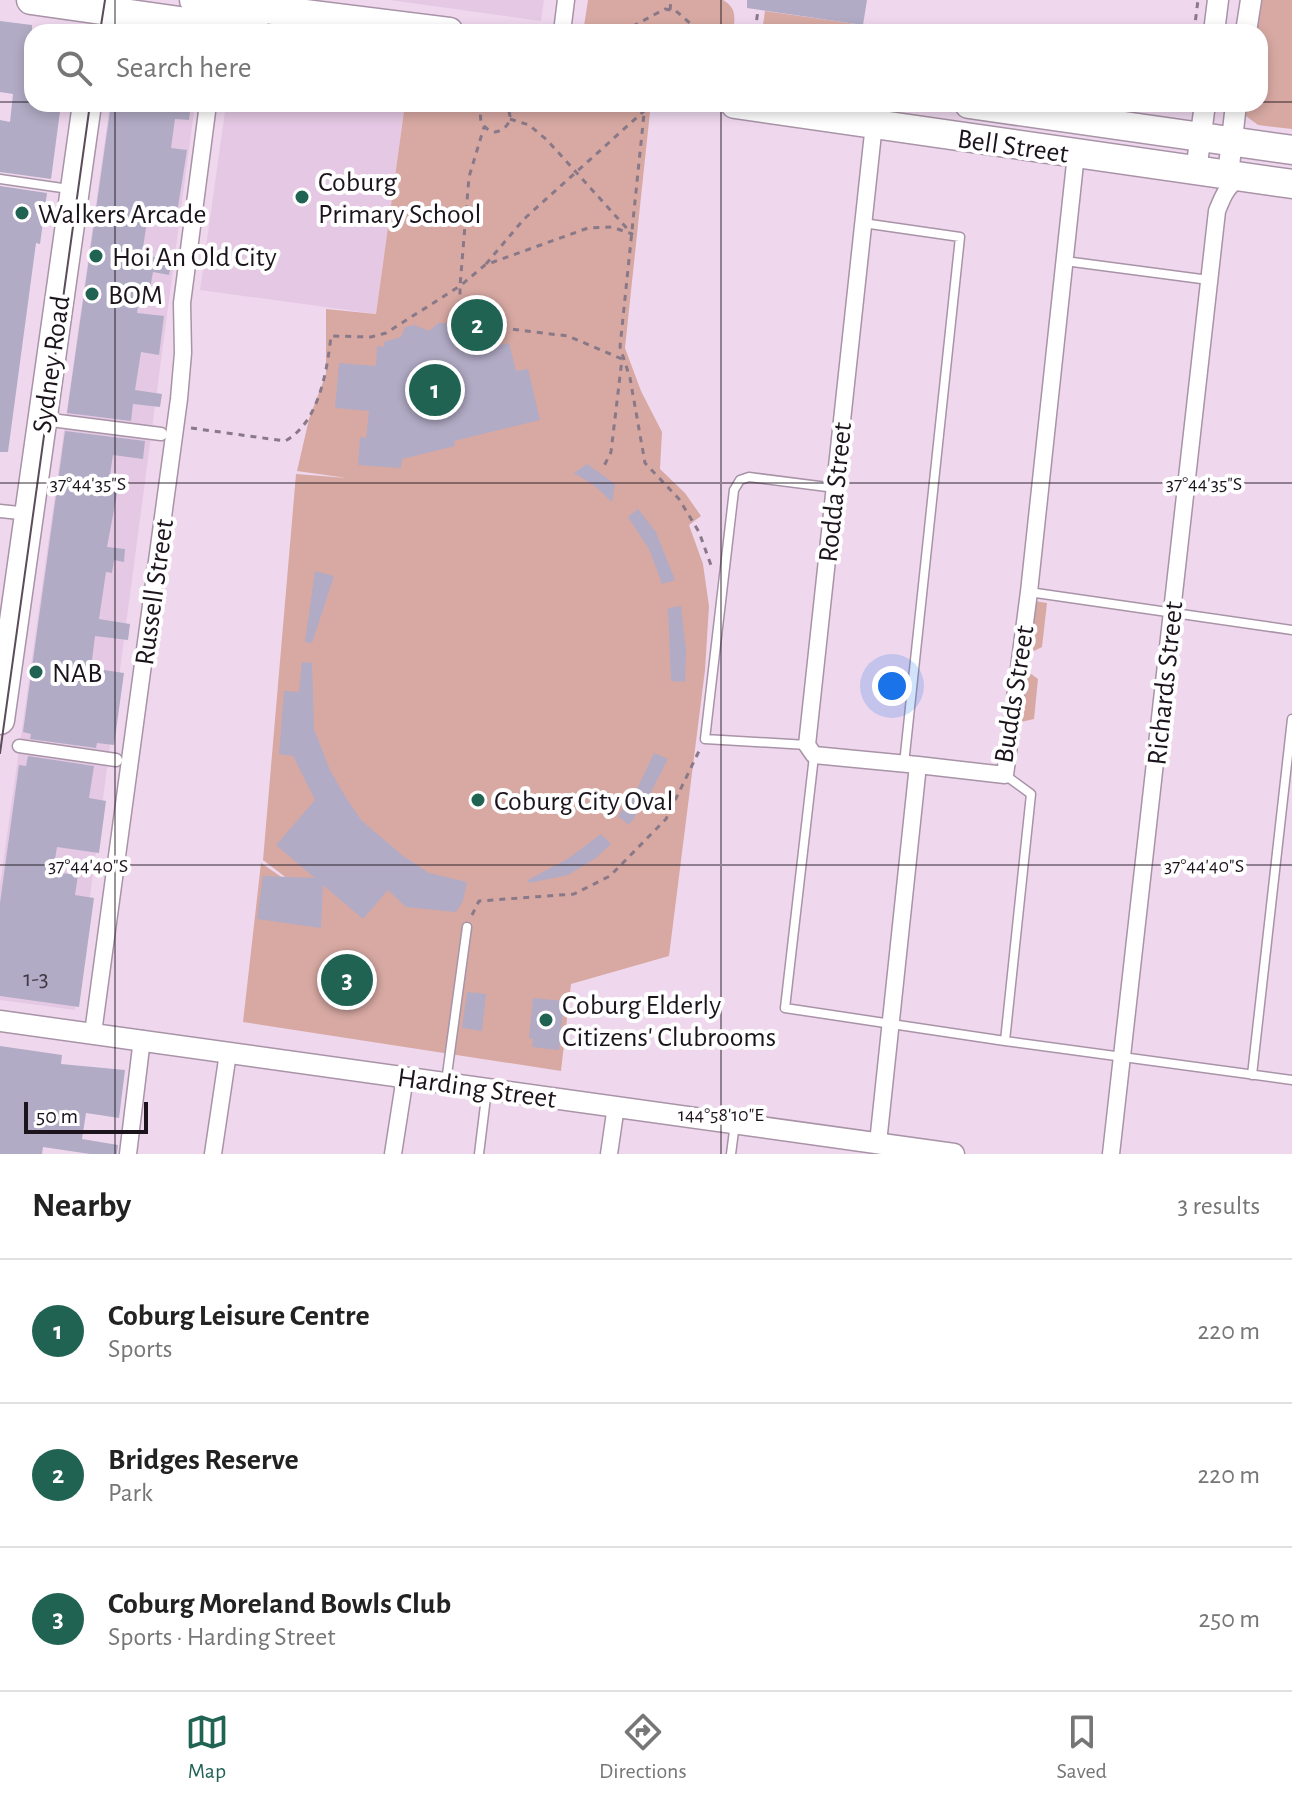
<!DOCTYPE html>
<html lang="en">
<head>
<meta charset="utf-8">
<style>
  :root { --surface:#fff; --page:#f6f6f6; --text:#222; --muted:#767676; --line:#e0e0e0; --accent:#216353 }
  body { margin:0; font-family:"Alegreya Sans",sans-serif; background:var(--page); color:var(--text) }
  .scale { position:absolute; left:24px; bottom:20px; width:124px; box-sizing:border-box; padding-left:8px; border:4px solid #1c141c; border-top:0; font-size:22px; line-height:28px; white-space:nowrap; color:#1c141c; -webkit-text-stroke:6px #fff; paint-order:stroke }
  .you { position:absolute; left:892px; top:686px; width:28px; height:28px; margin:-20px; border:6px solid #fff; border-radius:50%; background:#1a73e8; box-shadow:0 0 0 12px #1a73e833 }
  .badge { display:grid; place-items:center; width:52px; height:52px; border-radius:50%; background:var(--accent); color:#fff; font-size:26px; font-weight:700 }
  .pin { position:absolute; translate:-50% -50%; border:4px solid #fff; box-shadow:0 2px 8px #0006 }
  .list { margin:0; padding:0; list-style:none }
  h2 { display:flex; justify-content:space-between; align-items:center; height:104px; margin:0; padding:0 32px; font-size:34px }
  h2 small { font-size:26px; font-weight:400; color:var(--muted) }
  .list li { display:grid; grid-template-columns:52px 1fr auto; gap:24px; align-items:center; box-sizing:border-box; height:144px; padding:0 32px; border-top:2px solid var(--line) }
  .list b { display:block; font-size:30px; white-space:nowrap }
  .list p { margin:0; font-size:26px; white-space:nowrap; color:var(--muted) }
  .list em { font-size:26px; font-style:normal; color:var(--muted) }
  .icon { flex:none; width:44px; height:44px; fill:none; stroke:currentColor; stroke-width:2; stroke-linecap:round; stroke-linejoin:round }
  .map { position:relative; flex:none; width:1292px; height:1154px; overflow:hidden }
  .search { position:absolute; background:var(--surface); box-shadow:0 4px 12px #0003; left:24px; right:24px; top:24px; height:88px; display:flex; align-items:center; gap:20px; box-sizing:border-box; padding:0 28px; border-radius:24px; color:var(--muted); font-size:30px }
  .sheet { height:536px; background:var(--surface) }
  nav { display:flex; justify-content:space-around; align-items:center; box-sizing:border-box; height:112px; border-top:2px solid var(--line); background:var(--surface); font-size:22px; color:var(--muted) }
  nav a { display:grid; justify-items:center; gap:4px }
  nav .on { color:var(--accent) }
  .map>svg:first-child { display:block }
  .built { fill:#e5c9e4 }
  .green { fill:#d8a9a3 }
  .building { fill:#b1abc5 }
  .lines { fill:none; stroke-linecap:round; stroke-linejoin:round }
  .service-casing { stroke:#a893a7; stroke-width:11 }
  .pedestrian-casing { stroke:#a893a7; stroke-width:15 }
  .minor-casing { stroke:#a893a7; stroke-width:19 }
  .tertiary-casing { stroke:#a893a7; stroke-width:23 }
  .trunk-casing { stroke:#a893a7; stroke-width:31 }
  .path { stroke:#897988; stroke-width:3; stroke-dasharray:6 6; stroke-linecap:butt }
  .service { stroke:#fff; stroke-width:8 }
  .pedestrian { stroke:#fff; stroke-width:12 }
  .minor { stroke:#fff; stroke-width:16 }
  .tertiary { stroke:#fff; stroke-width:20 }
  .trunk { stroke:#fff; stroke-width:28 }
  .tram { stroke:#5a4d59; stroke-width:2 }
  .ticks { fill:none; stroke:#1c141c; stroke-width:2; stroke-opacity:0.45 }
  .poi-dot { fill:#216353; stroke:#fff; stroke-width:3 }
  .labels { text-anchor:middle; stroke-width:8; stroke-linejoin:round; paint-order:stroke }
  .number-label { font-size:24px; fill:#413a46 }
  .street-label { font-size:28px; fill:#1c141c; stroke:#fff }
  .poi-label { font-size:28px; fill:#1c141c; stroke:#fff; text-anchor:start }
  .ticks-label { font-size:20px; text-anchor:middle; fill:#1c141c; stroke:#fff; stroke-width:8; stroke-linejoin:round; paint-order:stroke }
</style>
</head>
<body>
<div class="map">
<svg width="1292" height="1154" viewBox="0 0 1292 1154">
  <rect width="100%" height="100%" fill="#efd8ee"/>
  <path class="built" d="M 390,0 L 544,0 L 541,21 Z
    M 110,104 L 195,104 L 75,1010 L 0,1000 L 0,885 Z
    M 226,104 L 405,104 L 376,314 L 200,290 Z"/>
  <path class="green" d="M 588,0 L 723,0 C 737,8 735,18 733,32 L 624,32 L 584,26 Z
    M 1261,0 L 1292,0 L 1292,129 L 1258,125 L 1246,116 L 1246,104 L 1260,104 L 1260,32 L 1257,32 Z
    M 765,11 L 863,25 L 862,32 L 762,32 Z
    M 405,104 L 593,104 L 650,112 L 625,348 L 641,391 L 662,432 L 660,469 L 685,493 L 701,516 L 689,525 L 703,564 L 709,606 L 705,670 L 669,956 L 571,984 L 561,1071 L 243,1022 L 261,863 L 318,902 L 263,860 L 296,474 L 347,478 L 297,471 L 309,419 L 326,374 L 326,309 L 376,314 Z
    M 1034,601 L 1047,603 L 1042,647 L 1030,653 Z
    M 1027,671 L 1038,679 L 1034,719 L 1021,722 Z"/>
  <path class="building" d="M 747,0 L 867,0 L 863,25 L 747,8 Z
    M 0,21 L 32,25 L 32,104 L 61,104 L 51,179 L 0,172 L 0,120 L 10,122 L 13,94 L 0,92 Z
    M 111,104 L 191,104 L 189,120 L 175,119 L 171,148 L 187,150 L 175,226 L 147,221 L 142,255 L 172,260 L 169,275 L 153,272 L 150,289 L 141,287 L 137,313 L 164,316 L 159,355 L 141,352 L 135,390 L 162,394 L 160,407 L 133,404 L 131,421 L 67,413 Z
    M 0,186 L 47,193 L 40,244 L 36,243 L 8,452 L 0,452 Z
    M 438,323 L 448,323 L 457,334 L 476,337 L 479,350 L 509,343 L 516,371 L 528,369 L 540,420 L 454,441 L 455,446 L 402,459 L 401,468 L 358,465 L 360,437 L 366,438 L 369,411 L 335,408 L 339,363 L 376,366 L 377,346 L 384,347 L 384,342 L 401,337 L 405,327 L 414,325 L 429,331 Z
    M 65,431 L 145,441 L 143,459 L 113,455 L 109,481 L 119,483 L 107,547 L 125,549 L 124,562 L 114,560 L 112,573 L 106,572 L 99,619 L 130,624 L 128,640 L 95,636 L 91,668 L 124,673 L 114,745 L 97,743 L 96,748 L 30,739 L 31,734 L 23,732 Z
    M 587,464 L 615,484 L 612,502 L 595,486 L 574,473 Z
    M 638,509 L 656,532 L 675,580 L 662,584 L 649,549 L 628,517 Z
    M 315,571 L 334,576 L 312,643 L 305,642 Z
    M 681,606 L 686,650 L 685,682 L 671,681 L 668,608 Z
    M 302,662 L 312,663 L 314,729 L 330,770 L 345,796 L 361,820 L 403,856 L 429,873 L 467,882 L 463,901 L 456,912 L 406,907 L 388,890 L 363,919 L 323,885 L 321,928 L 257,919 L 263,876 L 315,878 L 276,845 L 315,800 L 293,756 L 279,754 L 284,691 L 299,692 Z
    M 654,753 L 668,759 L 649,796 L 629,825 L 618,816 L 638,787 Z
    M 28,756 L 94,766 L 89,798 L 106,801 L 99,853 L 57,847 L 53,872 L 78,875 L 75,895 L 94,898 L 79,1007 L 0,996 L 0,903 L 19,765 L 26,766 Z
    M 601,834 L 611,844 L 596,858 L 568,875 L 529,883 L 528,880 L 569,858 Z
    M 467,992 L 486,994 L 482,1031 L 462,1028 Z
    M 533,998 L 564,1001 L 559,1050 L 532,1047 L 533,1039 L 529,1038 Z
    M 0,1046 L 62,1055 L 61,1064 L 125,1070 L 119,1118 L 86,1113 L 82,1139 L 118,1145 L 117,1154 L 90,1154 L 43,1147 L 42,1154 L 0,1154 Z"/>
  <g class="lines">
    <g class="service-casing">
      <path id="service" d="M 0,179 L 69,189
        M 863,223 L 960,237 L 904,764
        M 1065,261 L 1209,280
        M 1029,592 L 1292,630
        M 807,745 L 705,739 L 734,490 L 740,480 L 749,477 L 835,488
        M 814,756 L 785,1008 L 1005,1041
        M 1005,775 L 1031,794 L 1005,1041 L 1292,1080
        M 1252,1075 L 1292,719
        M 446,1082 L 467,927
        M 479,1154 L 487,1089
        M 731,1154 L 735,1123"/>
    </g>
    <g class="pedestrian-casing">
      <path id="pedestrian" d="M 43,419 L 161,434
        M 0,511 L 29,514
        M 19,746 L 116,760"/>
    </g>
    <g class="minor-casing">
      <path id="minor" d="M 562,32 L 566,0
        M 874,124 L 807,745 L 814,755 L 918,765
        M 93,1033 L 179,399 L 183,353 L 182,303 L 208,104
        M 878,1143 L 918,765 L 1005,775 L 1029,592 L 1076,154
        M 128,1154 L 142,1039
        M 213,1154 L 228,1053
        M 393,1154 L 405,1077
        M 609,1154 L 616,1106
        M 1111,1154 L 1217,211 C 1223,196 1227,185 1242,177"/>
    </g>
    <g class="tertiary-casing">
      <path id="tertiary" d="M 1214,32 L 1218,0
        M 1246,32 L 1251,0
        M 1196,171 L 1205,104
        M 1228,175 L 1236,104
        M 0,1021 L 954,1154"/>
    </g>
    <g class="trunk-casing">
      <path id="trunk" d="M 31,0 L 256,32
        M 194,0 L 449,32
        M 735,104 L 1292,184
        M 969,104 L 1292,150
        M 0,720 L 87,104"/>
    </g>
    <path class="path" d="M 670,10 L 671,0
      M 622,32 L 665,9 L 676,11 L 700,32
      M 755,32 L 758,10
      M 1194,32 L 1198,0
      M 486,104 C 476,115 480,129 495,132 C 510,129 515,115 504,104
      M 645,104 L 620,347 L 630,378 L 645,463 L 679,499 L 699,532 L 712,568
      M 510,119 L 529,125 L 547,140 L 632,234 L 612,227 L 588,228 L 485,265 L 460,286 L 460,318 L 477,325 L 568,336 L 622,359 L 611,452 L 604,466
      M 486,264 L 524,219 L 644,111
      M 191,428 L 285,441 C 319,423 327,371 331,336 L 371,337 L 386,333 L 460,286 L 469,177 L 484,127
      M 472,915 L 479,901 L 574,894 L 610,876 L 666,819 L 700,749"/>
    <use href="#service" class="service"/>
    <use href="#pedestrian" class="pedestrian"/>
    <use href="#minor" class="minor"/>
    <use href="#tertiary" class="tertiary"/>
    <use href="#trunk" class="trunk"/>
    <path class="tram" d="M 100,32 L 105,0
      M 0,753 L 90,104"/>
  </g>
  <path class="ticks" d="M 115,0 L 115,32M 721,0 L 721,32M 0,102 L 32,102M 1260,102 L 1292,102M 115,104 L 115,1154M 721,104 L 721,1154M 0,483 L 1292,483M 0,865 L 1292,865"/>
  <g class="poi-dot">
    <circle cx="302" cy="197" r="8"/>
    <circle cx="22" cy="213" r="8"/>
    <circle cx="96" cy="256" r="8"/>
    <circle cx="92" cy="294" r="8"/>
    <circle cx="36" cy="672" r="8"/>
    <circle cx="478" cy="800" r="8"/>
    <circle cx="546" cy="1020" r="8"/>
  </g>
  <g class="labels">
    <g class="number-label">
      <text x="36" y="986">1-3</text>
    </g>
    <g class="street-label">
      <text transform="translate(1013 145) rotate(8)" y="10">Bell Street</text>
      <text transform="translate(50 364) rotate(-82)" y="10">Sydney Road</text>
      <text transform="translate(834 492) rotate(-84)" y="10">Rodda Street</text>
      <text transform="translate(153 592) rotate(-82)" y="10">Russell Street</text>
      <text transform="translate(1164 683) rotate(-84)" y="10">Richards Street</text>
      <text transform="translate(1013 694) rotate(-81)" y="10">Budds Street</text>
      <text transform="translate(477 1087) rotate(8)" y="10">Harding Street</text>
    </g>
    <g class="poi-label">
      <text x="318" y="191">Coburg<tspan x="318" dy="32">Primary School</tspan></text>
      <text x="38" y="223">Walkers Arcade</text>
      <text x="112" y="266">Hoi An Old City</text>
      <text x="108" y="304">BOM</text>
      <text x="52" y="682">NAB</text>
      <text x="494" y="810">Coburg City Oval</text>
      <text x="562" y="1014">Coburg Elderly<tspan x="562" dy="32">Citizens' Clubrooms</tspan></text>
    </g>
  </g>
  <g class="ticks-label">
    <text x="88" y="490">37°44'35"S</text>
    <text x="1204" y="490">37°44'35"S</text>
    <text x="88" y="872">37°44'40"S</text>
    <text x="1204" y="872">37°44'40"S</text>
    <text x="721" y="1121">144°58'10"E</text>
  </g>
</svg>
<div class="scale">50 m</div>
<div class="you"></div>
<div class="pin badge" style="left:435px;top:390px">1</div>
<div class="pin badge" style="left:477px;top:325px">2</div>
<div class="pin badge" style="left:347px;top:980px">3</div>
<div class="search"><svg class="icon" aria-label="search" viewBox="0 0 24 24"><circle cx="10" cy="10" r="6"/><path d="M15 15l6 6"/></svg>Search here</div>
</div>
<section class="sheet">
<h2>Nearby<small>3 results</small></h2>
<ul class="list">
<li><span class="badge">1</span><div><b>Coburg Leisure Centre</b><p>Sports</p></div><em>220 m</em></li>
<li><span class="badge">2</span><div><b>Bridges Reserve</b><p>Park</p></div><em>220 m</em></li>
<li><span class="badge">3</span><div><b>Coburg Moreland Bowls Club</b><p>Sports · Harding Street</p></div><em>250 m</em></li>
</ul>
</section>
<nav>
<a class="on"><svg class="icon" aria-label="map" viewBox="0 0 24 24"><path d="M3 6l6-2 6 2 6-2v14l-6 2-6-2-6 2zM9 4v14M15 6v14"/></svg>Map</a>
<a><svg class="icon" aria-label="directions" viewBox="0 0 24 24"><path d="M12 3l9 9-9 9-9-9zM9 14v-3h6M13 9l2 2-2 2"/></svg>Directions</a>
<a><svg class="icon" aria-label="saved" viewBox="0 0 24 24"><path d="M7 4h10v16l-5-4-5 4z"/></svg>Saved</a>
</nav>
</body>
</html>
